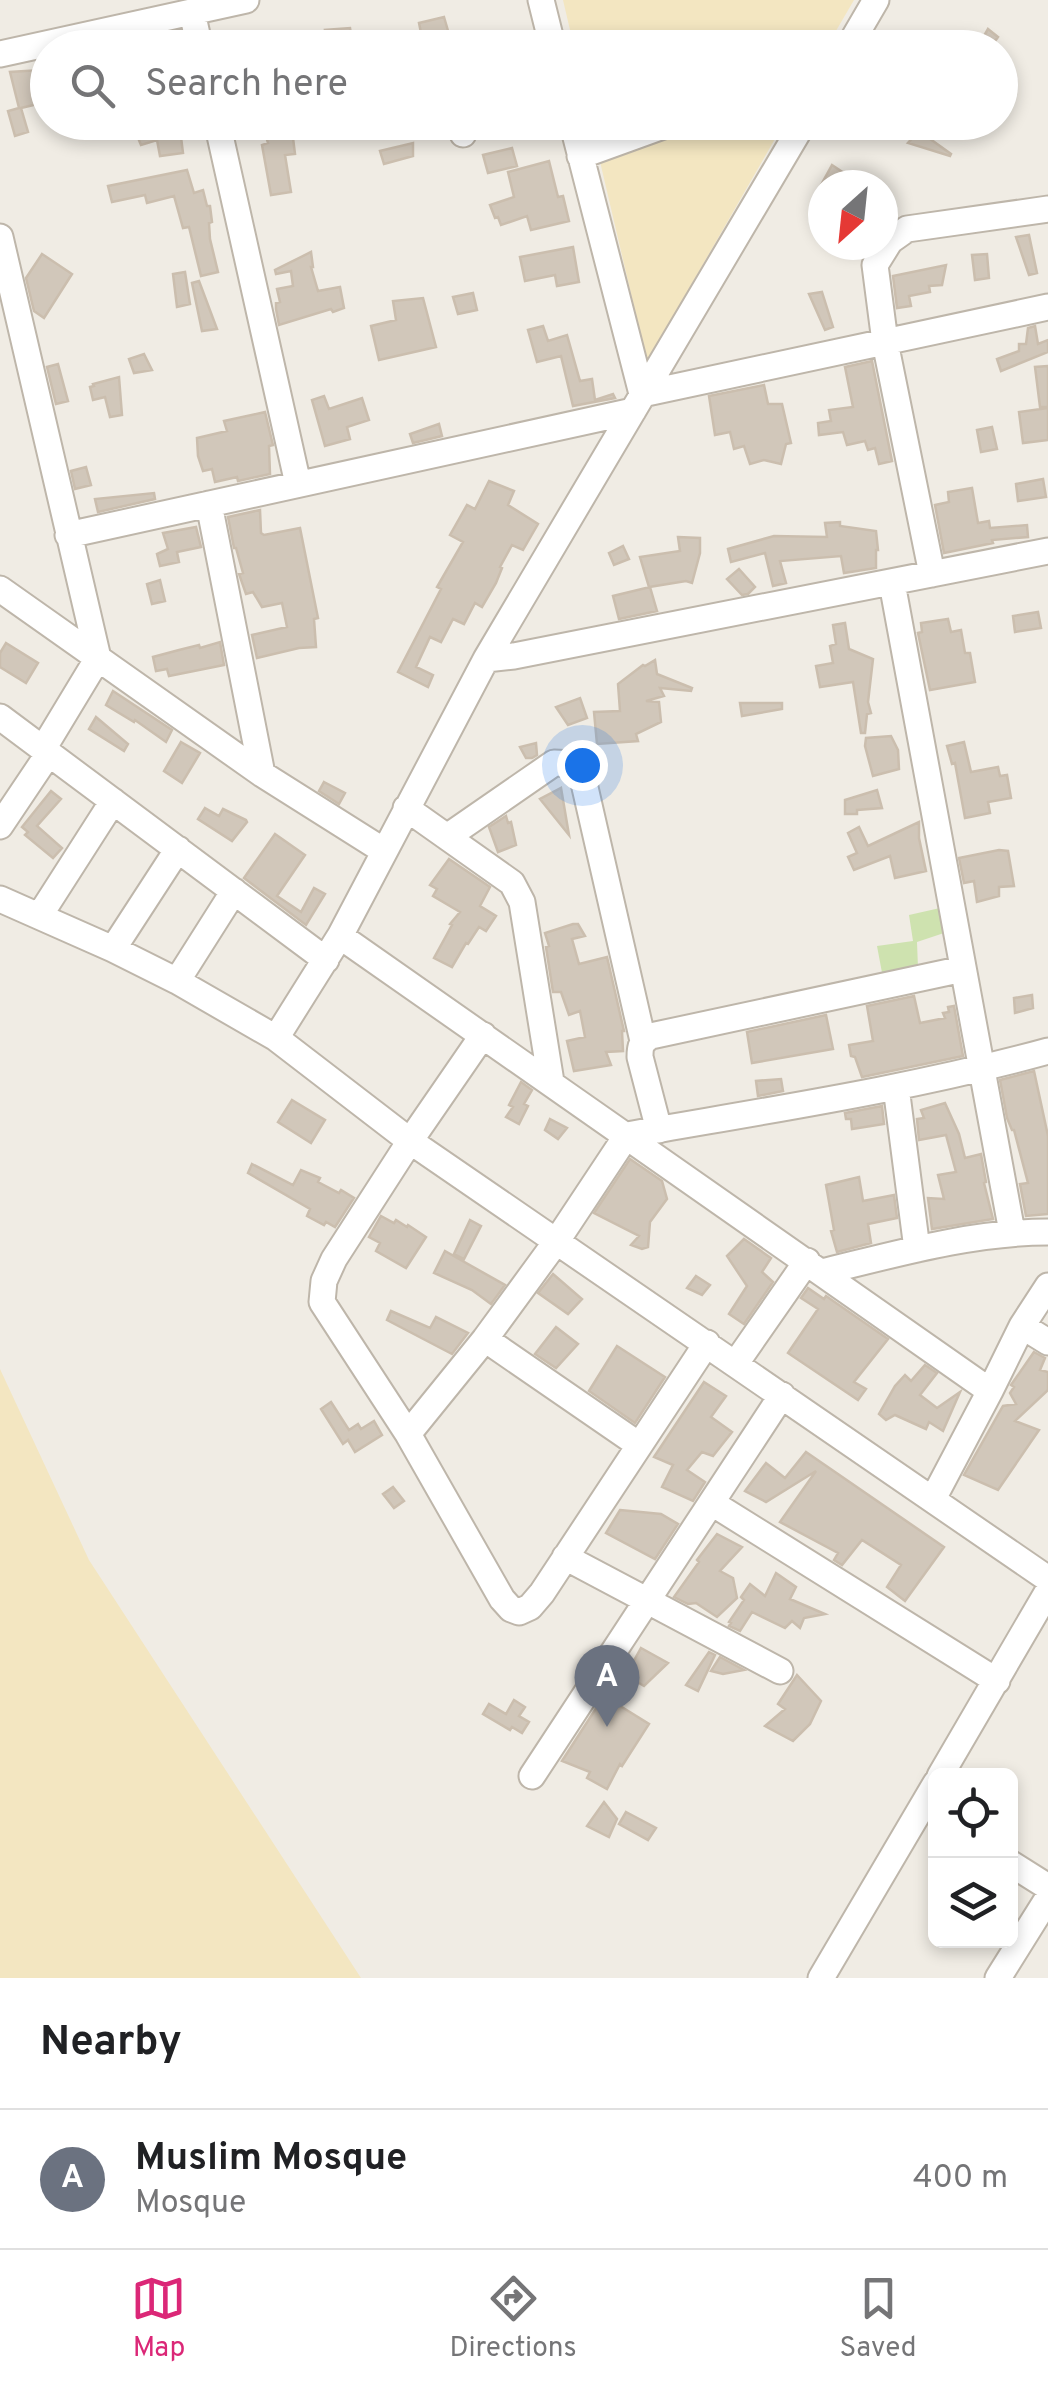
<!DOCTYPE html>
<html lang="en">
<head>
<meta charset="utf-8">
<style>
  :root { --surface:#fff; --page:#f6f6f6; --text:#202124; --muted:#757577; --line:#e0e0e0; --accent:#db2777 }
  body { margin:0; font-family:Overpass,sans-serif; background:var(--page); color:var(--text) }
  .controls { position:absolute; right:30px; bottom:30px; display:grid; overflow:hidden; border-radius:15px; box-shadow:0 5px 15px #0003 }
  .controls button { width:90px; height:90px; display:grid; place-items:center; padding:0; border:0; border-bottom:2px solid var(--line); background:var(--surface); color:var(--text); font:50px sans-serif }
  .compass { position:absolute; left:808px; top:170px; width:90px; height:90px; border-radius:50%; background:var(--surface); box-shadow:0 5px 15px #0003; rotate:207deg }
  .you { position:absolute; left:582px; top:765px; width:35px; height:35px; margin:-25px; border:8px solid #fff; border-radius:50%; background:#1a73e8; box-shadow:0 0 0 15px #1a73e833 }
  .badge { display:grid; place-items:center; width:65px; height:65px; border-radius:50%; background:var(--accent); color:#fff; font-size:32px; font-weight:700 }
  .pin { position:absolute; translate:-50% -82px; filter:drop-shadow(0 2px 5px #0008) }
  .pin::after { content:''; position:absolute; top:52px; width:35px; height:30px; background:inherit; clip-path:polygon(0 0,100% 0,50% 100%) }
  .list { margin:0; padding:0; list-style:none }
  h2 { display:flex; justify-content:space-between; align-items:center; height:130px; margin:0; padding:0 40px; font-size:42px }
  h2 small { font-size:32px; font-weight:400; color:var(--muted) }
  .list li { display:grid; grid-template-columns:65px 1fr auto; gap:30px; align-items:center; box-sizing:border-box; height:140px; padding:0 40px; border-top:2px solid var(--line) }
  .list b { display:block; font-size:38px; white-space:nowrap }
  .list p { margin:0; font-size:32px; white-space:nowrap; color:var(--muted) }
  .list em { font-size:32px; font-style:normal; color:var(--muted) }
  .icon { flex:none; width:55px; height:55px; fill:none; stroke:currentColor; stroke-width:2; stroke-linecap:round; stroke-linejoin:round }
  .map { position:relative; flex:none; width:1048px; height:1978px; overflow:hidden }
  .search { position:absolute; background:var(--surface); box-shadow:0 5px 15px #0003; left:30px; right:30px; top:30px; height:110px; display:flex; align-items:center; gap:25px; box-sizing:border-box; padding:0 35px; border-radius:55px; color:var(--muted); font-size:38px }
  .sheet { height:270px; background:var(--surface) }
  nav { display:flex; justify-content:space-around; align-items:center; box-sizing:border-box; height:140px; border-top:2px solid var(--line); background:var(--surface); font-size:28px; color:var(--muted) }
  nav a { display:grid; justify-items:center; gap:5px }
  nav .on { color:var(--accent) }
  .map>svg:first-child { display:block }
  .green { fill:#cee2af }
  .sand { fill:#f3e6c1 }
  .building { fill:#d1c7ba; stroke:#cbbeae; stroke-width:2.5 }
  .lines { fill:none; stroke-linecap:round; stroke-linejoin:round }
  .minor-casing { stroke:#beb6aa; stroke-width:29 }
  .minor { stroke:#fff; stroke-width:25 }
</style>
</head>
<body>
<div class="map">
<svg width="1048" height="1978" viewBox="0 0 1048 1978">
  <rect width="100%" height="100%" fill="#f0ece4"/>
  <path class="green" d="M 940,908 L 947,932 L 917,942 L 918,968 L 883,978 L 877,946 L 913,941 L 909,915 Z"/>
  <path class="sand" d="M 563,0 L 854,0 L 826,48 L 574,47 Z
    M 591,123 L 784,123 L 647,362 Z
    M 0,1369 L 89,1560 L 361,1978 L 0,1978 Z"/>
  <path class="building" d="M 444,17 L 453,48 L 424,48 L 419,23 Z
    M 350,28 L 353,48 L 335,48 L 334,44 L 328,44 L 325,30 Z
    M 988,29 L 998,37 L 990,48 L 977,48 Z
    M 41,70 L 42,103 L 21,108 L 28,132 L 15,136 L 8,111 L 19,108 L 10,72 Z
    M 291,122 L 295,154 L 285,155 L 291,192 L 271,195 L 262,145 L 268,143 L 263,127 Z
    M 156,126 L 158,139 L 181,137 L 183,153 L 160,156 L 157,140 L 141,145 L 136,133 Z
    M 919,131 L 951,154 L 950,156 L 908,143 Z
    M 413,143 L 413,156 L 384,164 L 380,151 Z
    M 512,148 L 517,166 L 488,173 L 483,155 Z
    M 549,161 L 558,197 L 563,196 L 569,221 L 531,230 L 527,216 L 501,225 L 498,217 L 495,218 L 490,205 L 514,197 L 508,172 Z
    M 832,165 L 862,185 L 821,185 Z
    M 187,170 L 194,193 L 203,190 L 207,206 L 210,206 L 212,222 L 209,223 L 210,239 L 218,272 L 201,276 L 189,227 L 183,228 L 174,196 L 147,203 L 145,195 L 112,202 L 108,186 Z
    M 1029,235 L 1037,273 L 1029,275 L 1016,237 Z
    M 573,247 L 579,282 L 557,286 L 555,275 L 525,281 L 520,257 Z
    M 311,252 L 313,267 L 311,267 L 318,291 L 340,287 L 344,308 L 333,312 L 331,309 L 279,325 L 276,309 L 276,303 L 280,302 L 277,289 L 293,286 L 291,271 L 276,274 L 275,270 Z
    M 42,254 L 72,274 L 44,318 L 34,311 L 26,278 Z
    M 987,254 L 989,278 L 975,280 L 972,255 Z
    M 946,265 L 942,285 L 929,286 L 930,292 L 909,296 L 911,306 L 897,308 L 893,276 Z
    M 185,272 L 190,304 L 177,307 L 173,274 Z
    M 199,281 L 217,329 L 202,331 L 192,283 Z
    M 822,292 L 833,327 L 825,330 L 809,294 Z
    M 473,293 L 477,310 L 458,314 L 453,297 Z
    M 423,298 L 436,347 L 379,360 L 371,326 L 396,320 L 393,301 Z
    M 543,326 L 548,341 L 567,335 L 580,381 L 592,379 L 595,400 L 613,394 L 615,398 L 573,406 L 561,356 L 537,362 L 528,330 Z
    M 1035,326 L 1038,344 L 1048,340 L 1048,352 L 1001,371 L 997,359 L 1019,351 L 1019,344 L 1026,344 L 1028,328 Z
    M 144,354 L 152,370 L 134,373 L 129,359 Z
    M 872,361 L 892,461 L 879,464 L 875,448 L 868,450 L 865,441 L 847,445 L 843,432 L 819,435 L 818,423 L 831,421 L 829,410 L 853,407 L 845,367 Z
    M 58,364 L 68,401 L 56,404 L 47,367 Z
    M 1048,366 L 1048,407 L 1040,407 L 1035,367 Z
    M 119,377 L 122,415 L 110,417 L 105,397 L 93,400 L 90,387 L 94,386 L 93,384 Z
    M 764,385 L 768,404 L 782,404 L 791,443 L 786,444 L 781,464 L 764,460 L 750,464 L 744,446 L 734,449 L 730,432 L 715,435 L 709,396 Z
    M 324,396 L 329,409 L 362,398 L 369,420 L 347,427 L 350,439 L 325,446 L 312,400 Z
    M 1048,408 L 1048,440 L 1023,443 L 1019,412 Z
    M 265,412 L 273,445 L 269,446 L 270,474 L 238,481 L 237,477 L 215,482 L 212,469 L 203,471 L 198,456 L 197,438 L 227,431 L 224,421 Z
    M 439,424 L 442,436 L 413,443 L 410,434 Z
    M 992,427 L 997,449 L 981,452 L 977,430 Z
    M 86,467 L 91,485 L 75,489 L 71,471 Z
    M 1043,479 L 1046,497 L 1018,501 L 1016,484 Z
    M 489,481 L 514,491 L 508,505 L 538,524 L 523,550 L 512,545 L 500,567 L 502,568 L 496,583 L 482,607 L 475,603 L 464,624 L 453,619 L 441,642 L 430,637 L 416,667 L 433,675 L 428,687 L 398,672 L 441,589 L 437,587 L 463,542 L 450,535 L 467,505 L 475,509 Z
    M 972,488 L 978,523 L 989,521 L 990,528 L 1027,525 L 1028,537 L 992,540 L 993,543 L 944,553 L 935,505 L 949,502 L 948,492 Z
    M 154,493 L 155,499 L 98,512 L 95,499 Z
    M 260,510 L 261,533 L 264,535 L 300,528 L 318,618 L 314,619 L 316,647 L 299,648 L 257,658 L 252,635 L 287,627 L 282,603 L 262,607 L 253,592 L 246,594 L 239,574 L 243,573 L 236,548 L 234,548 L 228,517 Z
    M 840,522 L 840,526 L 876,531 L 878,550 L 876,550 L 876,568 L 844,573 L 841,556 L 780,561 L 786,583 L 773,586 L 765,553 L 731,562 L 728,549 L 774,536 L 827,537 L 825,523 Z
    M 196,527 L 201,547 L 177,552 L 179,562 L 160,566 L 157,554 L 168,549 L 163,533 Z
    M 678,537 L 700,538 L 700,553 L 692,583 L 686,581 L 649,587 L 640,557 L 680,551 Z
    M 623,546 L 629,559 L 614,565 L 609,553 Z
    M 739,569 L 755,587 L 748,594 L 742,595 L 727,579 Z
    M 160,580 L 165,601 L 152,604 L 147,584 Z
    M 650,587 L 657,611 L 619,619 L 613,596 Z
    M 1038,612 L 1041,628 L 1015,632 L 1013,616 Z
    M 948,619 L 951,632 L 961,630 L 965,653 L 970,653 L 975,682 L 930,690 L 918,633 L 922,632 L 921,623 Z
    M 845,623 L 849,649 L 873,659 L 868,702 L 871,713 L 867,714 L 865,733 L 861,733 L 853,682 L 820,687 L 816,666 L 833,663 L 830,646 L 836,644 L 833,625 Z
    M 220,642 L 224,665 L 169,676 L 167,669 L 156,671 L 153,657 L 179,650 L 199,645 L 200,648 Z
    M 6,643 L 38,663 L 26,683 L 0,667 L 0,653 Z
    M 655,660 L 657,674 L 692,688 L 691,691 L 660,688 L 664,696 L 646,701 L 659,702 L 661,722 L 636,734 L 638,741 L 597,744 L 594,712 L 620,711 L 618,684 L 643,665 L 645,666 Z
    M 113,691 L 172,730 L 166,742 L 135,720 L 134,722 L 106,705 Z
    M 580,698 L 587,718 L 568,725 L 556,707 Z
    M 740,703 L 782,703 L 782,709 L 742,716 Z
    M 96,717 L 128,744 L 124,751 L 89,729 Z
    M 891,736 L 898,750 L 899,769 L 873,776 L 865,746 L 866,738 Z
    M 181,742 L 200,753 L 182,783 L 164,771 Z
    M 964,742 L 971,772 L 998,767 L 1000,776 L 1007,775 L 1011,798 L 988,802 L 990,813 L 965,818 L 955,763 L 952,764 L 947,746 Z
    M 536,743 L 537,755 L 532,758 L 526,758 L 520,747 Z
    M 324,782 L 345,793 L 339,804 L 319,791 Z
    M 561,788 L 569,835 L 540,799 Z
    M 877,790 L 882,808 L 857,810 L 857,814 L 845,814 L 845,800 Z
    M 51,791 L 61,799 L 37,826 L 62,848 L 53,858 L 25,835 L 28,832 L 22,827 Z
    M 205,808 L 219,816 L 223,809 L 246,820 L 247,822 L 232,841 L 198,819 Z
    M 506,816 L 508,823 L 511,822 L 516,845 L 498,852 L 489,827 Z
    M 919,822 L 919,838 L 926,871 L 895,878 L 890,856 L 854,870 L 848,857 L 857,853 L 848,833 L 859,827 L 868,846 Z
    M 275,834 L 305,855 L 277,896 L 301,912 L 314,888 L 325,894 L 306,925 L 244,878 Z
    M 999,850 L 1008,851 L 1014,886 L 999,887 L 999,896 L 977,902 L 974,881 L 964,883 L 959,858 Z
    M 449,859 L 490,887 L 480,906 L 496,916 L 486,931 L 479,927 L 468,944 L 466,943 L 452,967 L 434,958 L 452,925 L 450,924 L 460,912 L 433,896 L 437,889 L 430,885 Z
    M 573,924 L 578,924 L 585,936 L 572,939 L 579,964 L 607,957 L 624,1031 L 622,1031 L 623,1051 L 606,1052 L 611,1065 L 574,1071 L 567,1041 L 585,1037 L 580,1011 L 569,1015 L 561,992 L 553,992 L 546,947 L 549,946 L 545,933 Z
    M 1032,995 L 1033,1008 L 1015,1013 L 1014,998 Z
    M 914,996 L 920,1023 L 945,1018 L 943,1013 L 949,1012 L 948,1007 L 954,1006 L 963,1056 L 862,1077 L 855,1057 L 851,1056 L 849,1045 L 873,1041 L 867,1006 Z
    M 826,1015 L 833,1049 L 752,1063 L 747,1032 Z
    M 1034,1071 L 1048,1136 L 1048,1214 L 1026,1216 L 1020,1184 L 1028,1183 L 1014,1130 L 1012,1130 L 1007,1118 L 1000,1080 Z
    M 781,1079 L 783,1091 L 758,1096 L 756,1081 Z
    M 521,1082 L 532,1090 L 524,1104 L 528,1106 L 519,1124 L 506,1117 L 513,1107 L 509,1105 Z
    M 292,1100 L 325,1120 L 311,1143 L 278,1122 Z
    M 945,1103 L 959,1134 L 965,1158 L 981,1154 L 986,1182 L 984,1183 L 993,1219 L 932,1229 L 928,1198 L 944,1199 L 938,1175 L 956,1172 L 946,1135 L 919,1140 L 917,1119 L 924,1118 L 921,1110 Z
    M 882,1106 L 884,1124 L 852,1129 L 851,1119 L 846,1119 L 845,1113 Z
    M 550,1119 L 567,1128 L 558,1139 L 545,1130 Z
    M 630,1159 L 662,1181 L 667,1199 L 650,1222 L 648,1247 L 642,1249 L 631,1245 L 639,1236 L 594,1213 Z
    M 252,1164 L 293,1185 L 301,1170 L 320,1178 L 318,1182 L 339,1193 L 341,1190 L 354,1198 L 335,1227 L 326,1222 L 324,1225 L 307,1216 L 310,1209 L 248,1173 Z
    M 859,1177 L 863,1201 L 894,1195 L 897,1218 L 868,1224 L 871,1243 L 837,1252 L 831,1231 L 834,1230 L 826,1185 Z
    M 381,1216 L 394,1223 L 396,1220 L 407,1227 L 408,1225 L 426,1237 L 406,1268 L 376,1251 L 380,1243 L 369,1237 Z
    M 470,1220 L 481,1226 L 464,1259 L 454,1254 Z
    M 744,1239 L 771,1258 L 762,1272 L 773,1282 L 744,1324 L 729,1314 L 747,1286 L 727,1256 Z
    M 445,1251 L 505,1285 L 491,1304 L 472,1290 L 434,1273 Z
    M 553,1274 L 582,1299 L 568,1314 L 538,1293 Z
    M 696,1276 L 710,1285 L 702,1295 L 687,1288 Z
    M 808,1288 L 824,1299 L 826,1296 L 888,1339 L 854,1382 L 866,1389 L 858,1400 L 788,1353 L 818,1309 L 801,1298 Z
    M 391,1311 L 430,1328 L 436,1317 L 468,1333 L 452,1354 L 387,1320 Z
    M 556,1327 L 578,1344 L 556,1368 L 535,1354 Z
    M 617,1346 L 665,1377 L 635,1423 L 589,1391 Z
    M 1034,1352 L 1045,1358 L 1040,1370 L 1048,1372 L 1048,1390 L 1015,1421 L 1039,1430 L 998,1490 L 964,1475 L 1003,1406 L 1016,1404 L 1010,1393 L 1014,1387 L 1011,1385 Z
    M 925,1365 L 937,1373 L 920,1395 L 937,1408 L 960,1392 L 943,1431 L 929,1422 L 926,1429 L 895,1415 L 886,1420 L 879,1414 L 895,1386 L 905,1375 L 911,1381 Z
    M 704,1382 L 726,1396 L 711,1417 L 732,1432 L 713,1456 L 702,1452 L 687,1470 L 705,1482 L 693,1501 L 662,1487 L 673,1465 L 654,1457 Z
    M 331,1402 L 349,1430 L 358,1424 L 361,1429 L 374,1421 L 382,1435 L 355,1452 L 348,1440 L 343,1444 L 321,1409 Z
    M 806,1452 L 944,1547 L 905,1601 L 887,1587 L 901,1565 L 862,1540 L 842,1565 L 834,1560 L 838,1553 L 780,1522 L 816,1471 L 766,1502 L 745,1491 L 766,1463 L 785,1478 Z
    M 393,1487 L 404,1501 L 394,1508 L 383,1494 Z
    M 620,1510 L 661,1514 L 678,1524 L 655,1559 L 606,1533 Z
    M 717,1534 L 742,1547 L 720,1571 L 733,1578 L 737,1598 L 717,1617 L 696,1603 L 688,1604 L 674,1597 L 699,1562 L 697,1560 Z
    M 776,1573 L 796,1587 L 790,1599 L 825,1614 L 804,1618 L 800,1628 L 792,1621 L 785,1628 L 752,1612 L 740,1631 L 729,1626 L 731,1623 L 729,1622 L 744,1600 L 741,1597 L 750,1584 L 765,1596 Z
    M 641,1648 L 668,1663 L 644,1686 L 626,1675 Z
    M 709,1652 L 715,1655 L 698,1691 L 686,1685 Z
    M 720,1657 L 744,1670 L 723,1674 L 711,1671 Z
    M 797,1675 L 821,1701 L 810,1724 L 793,1741 L 765,1726 L 785,1709 L 778,1704 Z
    M 604,1696 L 649,1724 L 622,1766 L 620,1764 L 607,1789 L 587,1778 L 590,1772 L 562,1761 Z
    M 514,1700 L 525,1707 L 519,1716 L 529,1722 L 522,1733 L 512,1727 L 510,1730 L 483,1714 L 489,1704 L 506,1714 Z
    M 604,1802 L 617,1819 L 609,1837 L 587,1826 Z
    M 626,1812 L 656,1828 L 648,1840 L 619,1824 Z"/>
  <g class="lines">
    <g class="minor-casing">
      <path id="minor" d="M 541,0 L 553,48
        M 192,12 L 200,48
        M 848,48 L 876,0
        M 0,54 L 246,0
        M 217,122 L 298,484
        M 460,122 L 463,134
        M 572,122 L 642,394 L 1048,307
        M 580,156 L 674,122
        M 0,237 L 98,658 L 43,749
        M 209,504 L 262,774
        M 68,535 L 633,411
        M 932,574 L 885,342 L 875,265 L 890,241 L 907,229 L 1048,209
        M 892,583 L 1012,1232
        M 0,589 L 262,774 L 384,851
        M 486,659 L 514,656 L 1048,551
        M 0,717 L 326,960
        M 406,808 L 512,883 L 522,902 L 551,1082
        M 0,826 L 49,753
        M 447,837 L 554,763 L 575,764 L 581,770 L 643,1041
        M 0,899 L 113,949 L 177,981 L 276,1038 L 410,1141 L 1048,1579
        M 40,915 L 113,801
        M 340,936 L 990,1391
        M 113,949 L 178,849
        M 177,981 L 234,891
        M 483,1035 L 410,1141 L 334,1259 L 324,1281 L 322,1302 L 408,1434 L 502,1599 L 511,1609 L 519,1612 L 530,1607 L 542,1593 L 707,1343
        M 276,1038 L 340,936 L 486,659 L 804,122
        M 896,1087 L 917,1249
        M 659,1130 L 640,1057 C 640,1046 641,1042 651,1036 L 963,969
        M 822,1272 C 896,1254 972,1232 1048,1232
        M 1022,1326 L 1048,1342
        M 485,1339 L 639,1445
        M 736,1363 L 807,1261
        M 408,1434 L 485,1339 L 556,1242 L 627,1135 C 768,1110 910,1089 1048,1051
        M 933,1499 L 990,1391 L 1022,1326 L 1048,1286
        M 712,1503 L 997,1681
        M 565,1557 L 780,1671
        M 532,1776 L 782,1395
        M 940,1776 L 1048,1591
        M 1010,1863 L 1048,1887
        M 821,1978 L 936,1783
        M 998,1978 L 1048,1898"/>
    </g>
    <use href="#minor" class="minor"/>
  </g>
</svg>
<div class="controls">
<button><svg class="icon" aria-label="locate" viewBox="0 0 24 24"><circle cx="12" cy="12" r="6"/><path d="M12 2v4M12 18v4M2 12h4M18 12h4"/></svg></button>
<button><svg class="icon" aria-label="layers" viewBox="0 0 24 24"><path d="M12 4l9 5-9 5-9-5zM3 14l9 5 9-5"/></svg></button>
</div>
<svg class="compass" viewBox="-18 -18 36 36"><path d="M0-13l5 13h-10z" fill="#e53935"/><path d="M0 13l5-13h-10z" fill="#757577"/></svg>
<div class="you"></div>
<div class="pin badge" style="left:607px;top:1727px;background:#6b7280">A</div>
<div class="search"><svg class="icon" aria-label="search" viewBox="0 0 24 24"><circle cx="10" cy="10" r="6"/><path d="M15 15l6 6"/></svg>Search here</div>
</div>
<section class="sheet">
<h2>Nearby<small></small></h2>
<ul class="list">
<li><span class="badge" style="background:#6b7280">A</span><div><b>Muslim Mosque</b><p>Mosque</p></div><em>400 m</em></li>
</ul>
</section>
<nav>
<a class="on"><svg class="icon" aria-label="map" viewBox="0 0 24 24"><path d="M3 6l6-2 6 2 6-2v14l-6 2-6-2-6 2zM9 4v14M15 6v14"/></svg>Map</a>
<a><svg class="icon" aria-label="directions" viewBox="0 0 24 24"><path d="M12 3l9 9-9 9-9-9zM9 14v-3h6M13 9l2 2-2 2"/></svg>Directions</a>
<a><svg class="icon" aria-label="saved" viewBox="0 0 24 24"><path d="M7 4h10v16l-5-4-5 4z"/></svg>Saved</a>
</nav>
</body>
</html>
